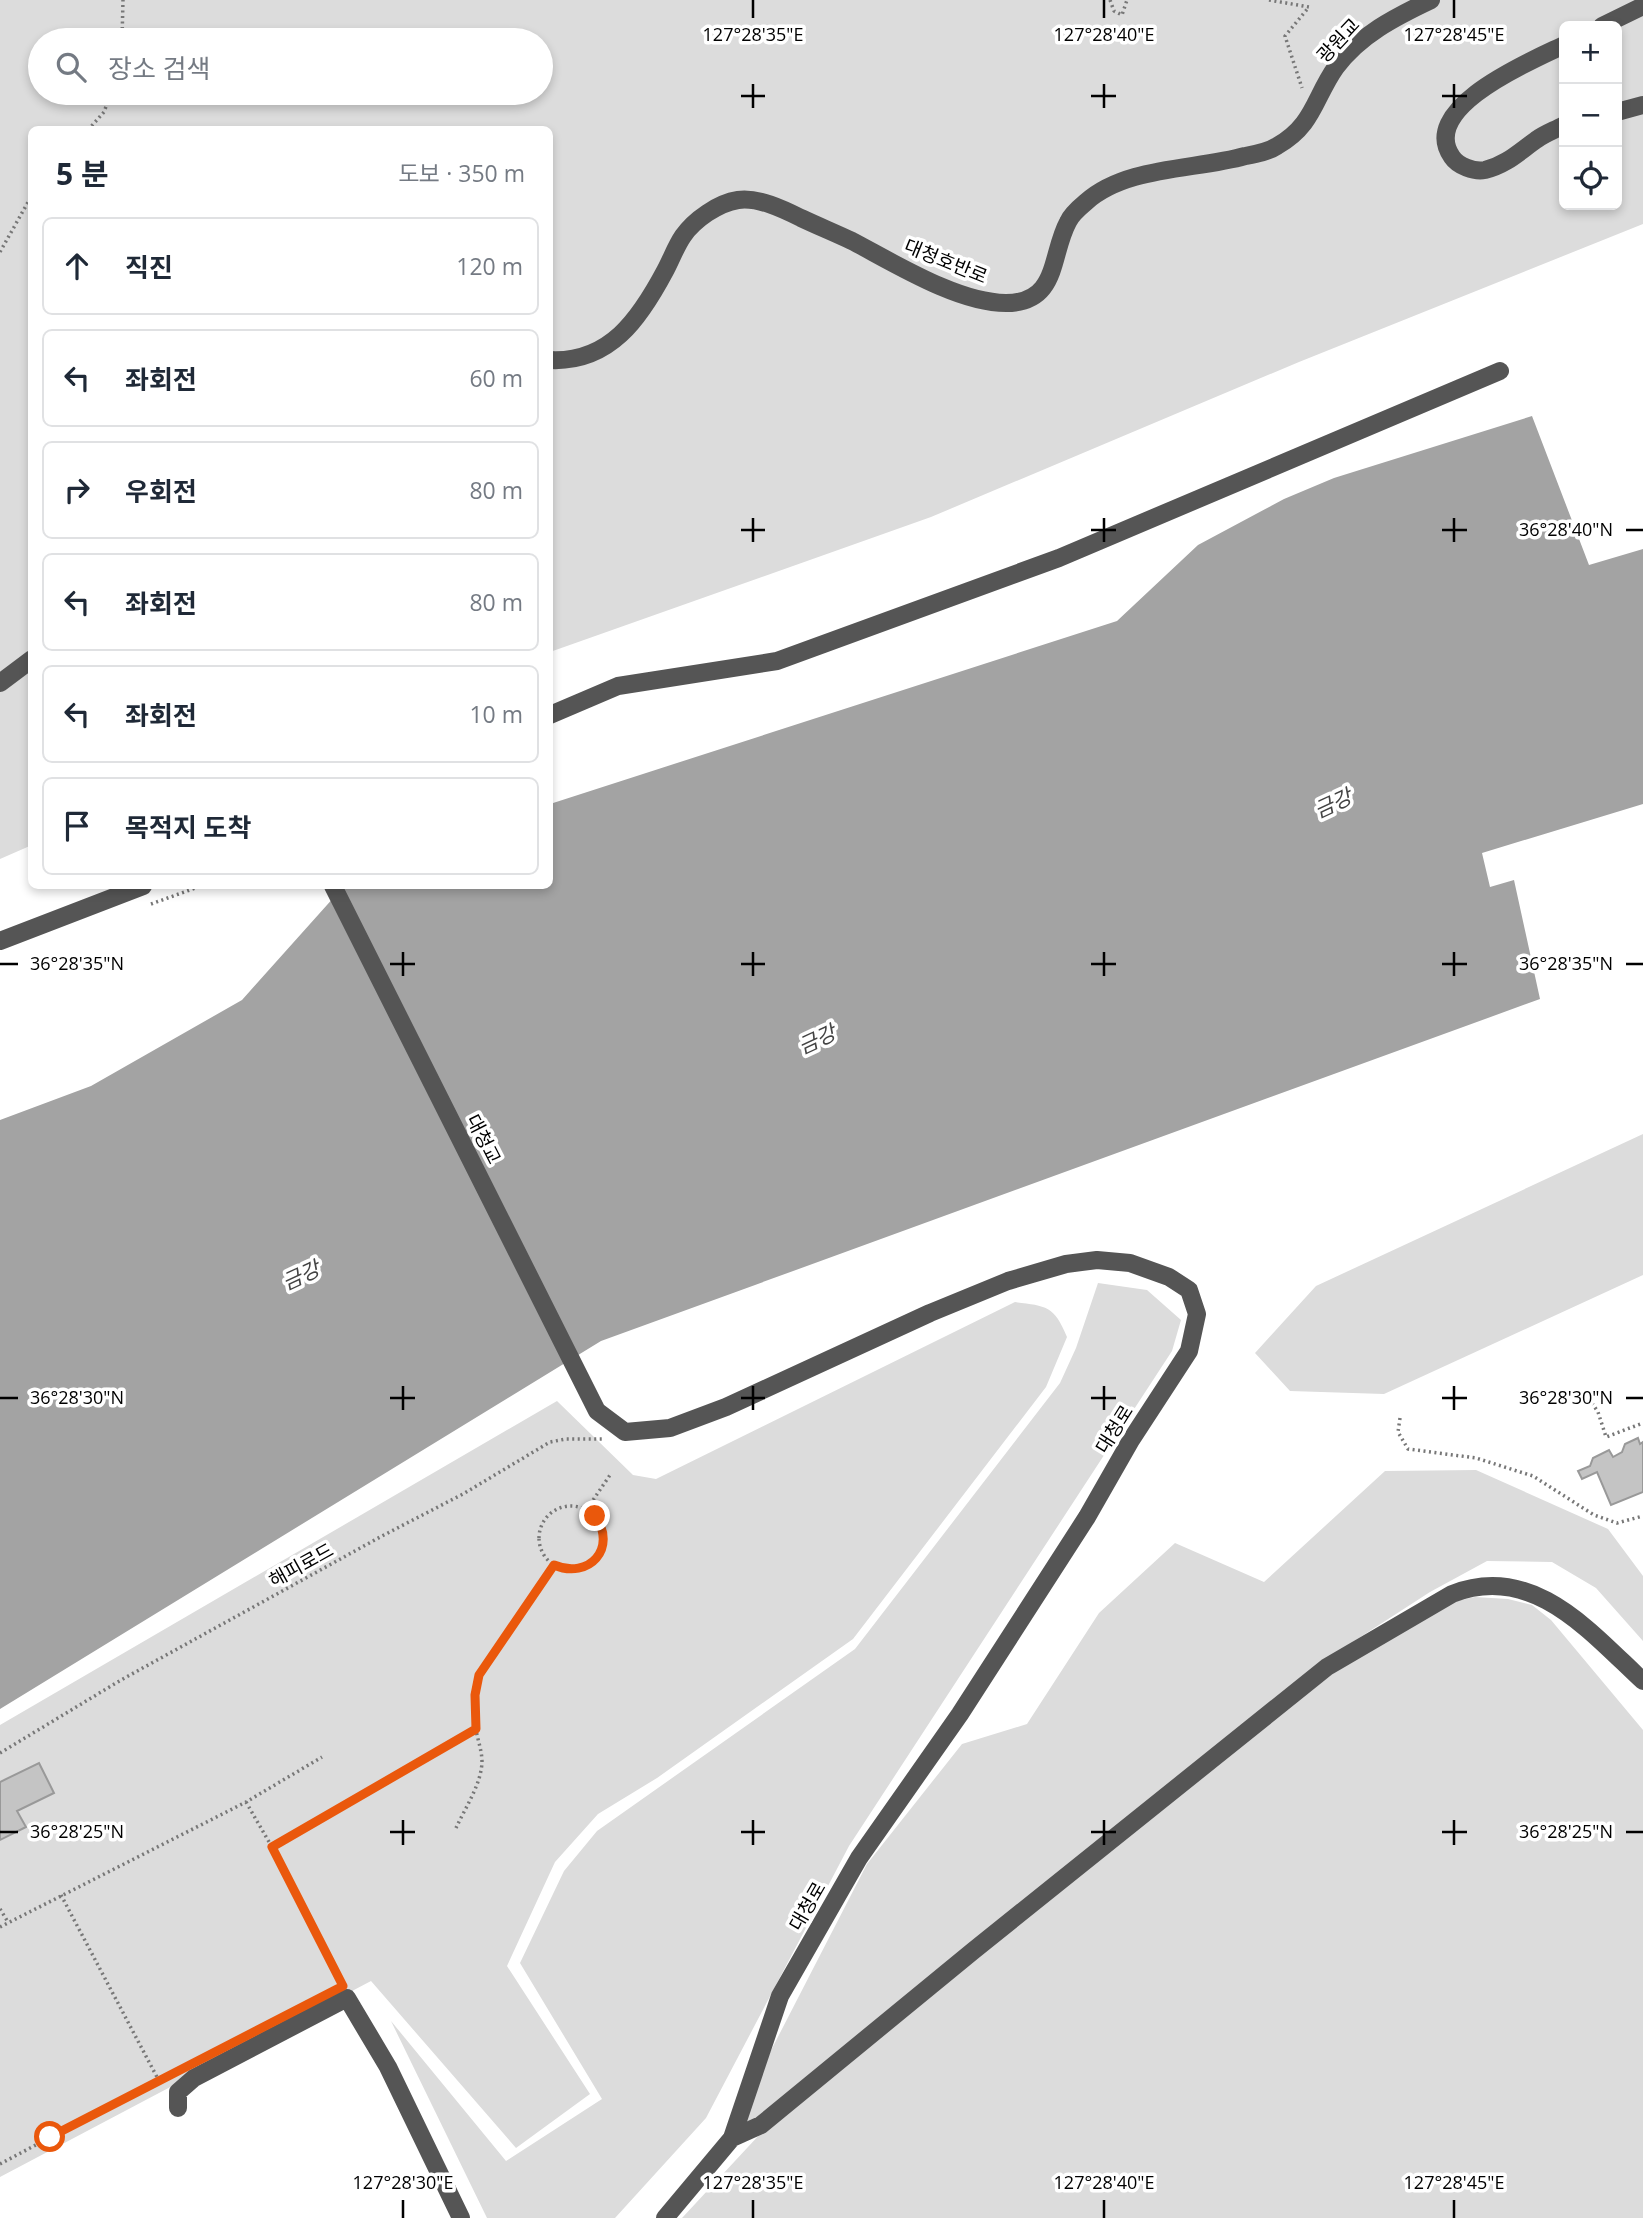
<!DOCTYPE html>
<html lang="ko">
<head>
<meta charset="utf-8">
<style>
  :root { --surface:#fff; --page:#f2f2f3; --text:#1f2937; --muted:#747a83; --line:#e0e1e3 }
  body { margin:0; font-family:"Open Sans","Noto Sans KR",sans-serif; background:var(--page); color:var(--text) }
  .controls { position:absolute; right:21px; top:21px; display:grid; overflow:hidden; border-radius:10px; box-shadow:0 4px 10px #0003 }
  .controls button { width:63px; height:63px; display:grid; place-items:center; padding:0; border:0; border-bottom:2px solid var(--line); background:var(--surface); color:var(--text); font:35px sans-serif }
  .stop { position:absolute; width:21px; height:21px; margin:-16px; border:5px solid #ea580c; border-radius:50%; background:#fff }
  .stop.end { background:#ea580c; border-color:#fff; box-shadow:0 2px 7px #0008 }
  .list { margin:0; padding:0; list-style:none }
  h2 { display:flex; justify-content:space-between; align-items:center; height:91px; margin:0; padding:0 28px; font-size:30px }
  h2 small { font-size:23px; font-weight:400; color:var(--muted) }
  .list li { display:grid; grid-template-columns:46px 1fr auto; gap:21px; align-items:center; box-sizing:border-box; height:98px; margin:0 14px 14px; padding:0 14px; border:2px solid var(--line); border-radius:10px }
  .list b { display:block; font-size:26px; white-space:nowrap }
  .list em { font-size:23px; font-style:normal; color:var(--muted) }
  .icon { flex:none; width:38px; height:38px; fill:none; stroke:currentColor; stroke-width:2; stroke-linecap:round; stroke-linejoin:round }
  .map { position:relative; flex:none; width:1643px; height:2218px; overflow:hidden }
  .search { position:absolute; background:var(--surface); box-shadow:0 4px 10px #0003; left:28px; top:28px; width:525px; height:77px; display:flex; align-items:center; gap:18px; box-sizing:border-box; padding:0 24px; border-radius:38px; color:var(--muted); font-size:26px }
  .panel { position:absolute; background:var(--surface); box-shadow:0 4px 10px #0003; left:28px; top:126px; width:525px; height:763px; border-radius:10px }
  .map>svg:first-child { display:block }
  .green { fill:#dcdcdc; fill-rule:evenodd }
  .water { fill:#a3a3a3 }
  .building { fill:#c4c4c4; stroke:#999; stroke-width:2 }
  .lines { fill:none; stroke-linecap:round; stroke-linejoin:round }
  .path { stroke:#777; stroke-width:3.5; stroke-dasharray:2 3.5; stroke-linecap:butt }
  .minor { stroke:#555; stroke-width:18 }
  .route { stroke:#ea580c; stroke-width:9 }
  .ticks { fill:none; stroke:#000; stroke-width:2.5 }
  .labels { text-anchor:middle; stroke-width:7; stroke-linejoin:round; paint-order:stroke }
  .street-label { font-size:19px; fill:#000; stroke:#fff }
  .water-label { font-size:21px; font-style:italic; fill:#444; stroke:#fff }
  .ticks-label { font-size:18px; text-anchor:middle; fill:#000; stroke:#fff; stroke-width:7; stroke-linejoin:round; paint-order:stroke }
</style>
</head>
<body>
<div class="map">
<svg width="1643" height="2218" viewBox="0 0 1643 2218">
  <rect width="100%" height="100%" fill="#fff"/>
  <path class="green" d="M 0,0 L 1643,0 L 1643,224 L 1299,362 L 931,517 L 550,652 L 550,130 L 32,130 L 32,845 L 0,859 ZM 1564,26 L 1617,26 L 1617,205 L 1564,205 ZM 40,40 L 541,40 L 541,93 L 40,93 Z
    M 1643,1134 L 1643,1275 L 1384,1394 L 1290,1391 L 1255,1353 L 1316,1286 Z
    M 1098,1283 L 1147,1290 L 1181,1320 L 1172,1351 L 849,1846 L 706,2118 L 615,2218 L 487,2218 L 391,2021 L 506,2161 L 602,2099 L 520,1963 L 564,1871 L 597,1831 L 855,1649 L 1060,1383 L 1076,1348 Z
    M 1015,1302 C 1046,1306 1054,1305 1067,1337 L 1046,1387 L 853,1639 L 657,1778 L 598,1814 L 555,1862 L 507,1966 L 590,2094 L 516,2148 L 371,1981 L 0,2177 L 0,1725 L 557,1401 L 633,1475 L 656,1479 Z
    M 1476,1470 L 1608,1529 L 1643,1576 L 1643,1641 L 1596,1588 L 1552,1562 L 1487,1561 L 1430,1592 L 1331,1656 L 756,2121 L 730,2130 L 867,1864 L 962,1744 L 1027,1724 L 1099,1613 L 1175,1543 L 1264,1582 L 1385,1471 Z
    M 1475,1597 L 1508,1599 L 1532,1605 L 1551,1620 L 1643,1730 L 1643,2218 L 682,2218 L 785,2107 L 1142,1820 L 1351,1660 L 1442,1604 Z"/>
  <path class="water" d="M 1532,416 L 1589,565 L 1643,549 L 1643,804 L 1482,853 L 1490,887 L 1514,880 L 1540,999 L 601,1341 L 0,1709 L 0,1120 L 91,1086 L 242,1000 L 344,886 L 550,886 L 550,804 L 1117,621 L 1198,545 L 1284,499 L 1334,478 Z"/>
  <path class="building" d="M 1638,1438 L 1640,1444 L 1643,1442 L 1643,1492 L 1611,1505 L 1597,1472 L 1582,1479 L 1578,1471 L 1590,1466 L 1593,1458 L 1609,1450 L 1613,1457 L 1622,1452 L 1625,1444 Z
    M 39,1763 L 54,1793 L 17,1811 L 26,1827 L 0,1840 L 0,1782 Z"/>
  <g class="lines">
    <path class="path" d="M 1110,0 L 1114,11 L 1122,15 L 1127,0
      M 1269,0 L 1309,7 L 1285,36 L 1302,88
      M 122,40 L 123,0
      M 88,130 L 104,112 L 111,93
      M 0,252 L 32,195
      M 151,904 L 201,886
      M 1592,1403 L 1598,1412 L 1606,1437 L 1643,1423
      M 1400,1418 L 1398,1432 L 1408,1449 L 1476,1458 L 1533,1476 L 1594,1515 L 1617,1523 L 1643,1516
      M539 1538a32 32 0 1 1 64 0a32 32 0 1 1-64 0Z
      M 587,1509 L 610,1475
      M 0,1753 L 121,1680 L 382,1536 L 463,1494 L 550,1442 L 566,1439 L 603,1439
      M 246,1802 L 272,1847 L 341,1982
      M 456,1828 C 465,1808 481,1785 482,1762 C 482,1751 478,1741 476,1730 C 473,1712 475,1693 479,1675 L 554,1565
      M 272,1847 L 476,1729
      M 61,1895 L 158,2079
      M 0,1909 L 8,1922
      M 0,1927 L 246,1802 L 322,1757
      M 0,2164 L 171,2073"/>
    <path class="minor" d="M 1602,26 L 1643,6
      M 1564,45 C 1533,60 1417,108 1452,157 C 1458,166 1474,172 1485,170 C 1506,165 1519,152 1536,140 C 1544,134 1555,130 1564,125
      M 1617,112 L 1643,105
      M 550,360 C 610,363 640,318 665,271 C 671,260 676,246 683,236 C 694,220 718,203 738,200 C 758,197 783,209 801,218 C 818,226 835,233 852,241 C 894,263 958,303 1006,303 C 1059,303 1050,255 1068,222 C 1071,215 1080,207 1086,202 C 1126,166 1196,170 1245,156 C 1256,154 1268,152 1277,146 C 1314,125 1314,98 1336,67 C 1360,35 1395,17 1431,0
      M 0,683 L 32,659
      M 550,715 L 618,686 L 777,661 L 1059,558 L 1500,371
      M 333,886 L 597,1411 L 625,1432 L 670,1428 L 726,1407 L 930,1313 L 1008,1281 L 1066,1264 L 1097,1260 L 1130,1263 L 1169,1277 L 1189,1290 L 1197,1314 L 1189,1351 L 1131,1440 L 1087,1517 L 960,1714 L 859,1858 L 780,1996 L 732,2138 L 665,2218
      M 0,941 L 143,886
      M 178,2108 L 178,2092 L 194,2078 L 347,1998 L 388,2067 L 461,2218
      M 732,2138 L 761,2125 L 973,1951 L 1327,1667 L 1452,1594 C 1533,1562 1590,1632 1643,1681"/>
  </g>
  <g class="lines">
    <path class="route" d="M 50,2137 L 343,1986 L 272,1847 L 476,1729 L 475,1695 L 479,1675 L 554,1565 C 589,1580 618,1548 595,1516"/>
  </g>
  <path class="ticks" d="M 753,0 L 753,18M 1104,0 L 1104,18M 1454,0 L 1454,18M 753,84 L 753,108M 1104,84 L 1104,108M 1454,84 L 1454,108M 741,96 L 765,96M 1091,96 L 1116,96M 1442,96 L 1467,96M 753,518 L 753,542M 1104,518 L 1104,542M 1454,518 L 1454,542M 741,530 L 765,530M 1091,530 L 1116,530M 1442,530 L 1467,530M 1626,530 L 1643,530M 403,952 L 403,976M 753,952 L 753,976M 1104,952 L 1104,976M 1454,952 L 1454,976M 0,964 L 18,964M 390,964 L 415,964M 741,964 L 765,964M 1091,964 L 1116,964M 1442,964 L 1467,964M 1626,964 L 1643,964M 403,1386 L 403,1410M 753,1386 L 753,1410M 1104,1386 L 1104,1410M 1454,1386 L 1454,1410M 0,1398 L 18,1398M 390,1398 L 415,1398M 741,1398 L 765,1398M 1091,1398 L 1116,1398M 1442,1398 L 1467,1398M 1626,1398 L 1643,1398M 403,1820 L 403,1845M 753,1820 L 753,1845M 1104,1820 L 1104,1845M 1454,1820 L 1454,1845M 0,1832 L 18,1832M 390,1832 L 415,1832M 741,1832 L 765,1832M 1091,1832 L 1116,1832M 1442,1832 L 1467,1832M 1626,1832 L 1643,1832M 403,2200 L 403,2218M 753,2200 L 753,2218M 1104,2200 L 1104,2218M 1454,2200 L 1454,2218"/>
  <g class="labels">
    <g class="street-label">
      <text transform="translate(1338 40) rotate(-47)" y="7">광원교</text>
      <text transform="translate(946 261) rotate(22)" y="7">대청호반로</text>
      <text transform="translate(484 1139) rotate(63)" y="7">대청교</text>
      <text transform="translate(1114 1429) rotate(-58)" y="7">대청로</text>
      <text transform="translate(301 1565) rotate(-29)" y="7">해피로드</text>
      <text transform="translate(807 1906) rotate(-60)" y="7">대청로</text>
    </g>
    <g class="water-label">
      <text transform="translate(1333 804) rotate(-25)" y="7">금강</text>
      <text transform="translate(817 1040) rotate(-25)" y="7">금강</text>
      <text transform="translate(301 1276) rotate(-25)" y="7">금강</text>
    </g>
  </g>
  <g class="ticks-label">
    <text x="753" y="41">127°28'35"E</text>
    <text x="1104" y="41">127°28'40"E</text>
    <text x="1454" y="41">127°28'45"E</text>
    <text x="1566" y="536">36°28'40"N</text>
    <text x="77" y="970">36°28'35"N</text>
    <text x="1566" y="970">36°28'35"N</text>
    <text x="77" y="1404">36°28'30"N</text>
    <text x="1566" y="1404">36°28'30"N</text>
    <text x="77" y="1838">36°28'25"N</text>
    <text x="1566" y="1838">36°28'25"N</text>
    <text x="403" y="2189">127°28'30"E</text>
    <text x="753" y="2189">127°28'35"E</text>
    <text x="1104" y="2189">127°28'40"E</text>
    <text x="1454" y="2189">127°28'45"E</text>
  </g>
</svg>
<div class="controls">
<button>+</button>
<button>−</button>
<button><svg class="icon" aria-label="locate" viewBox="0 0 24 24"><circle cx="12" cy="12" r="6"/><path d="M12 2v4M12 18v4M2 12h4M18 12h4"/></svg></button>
</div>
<div class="stop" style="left:50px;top:2137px"></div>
<div class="stop end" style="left:595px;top:1516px"></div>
<div class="search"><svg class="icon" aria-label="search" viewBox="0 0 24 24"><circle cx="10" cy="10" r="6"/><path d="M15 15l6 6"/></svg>장소 검색</div>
<section class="panel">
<h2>5 분<small>도보 · 350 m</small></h2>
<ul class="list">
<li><svg class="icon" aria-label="ahead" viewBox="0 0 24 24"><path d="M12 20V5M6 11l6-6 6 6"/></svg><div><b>직진</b></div><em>120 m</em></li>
<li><svg class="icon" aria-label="left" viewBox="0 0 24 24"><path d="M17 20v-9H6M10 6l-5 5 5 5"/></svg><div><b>좌회전</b></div><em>60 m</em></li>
<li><svg class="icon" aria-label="right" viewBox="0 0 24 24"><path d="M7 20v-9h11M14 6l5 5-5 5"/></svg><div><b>우회전</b></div><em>80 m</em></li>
<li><svg class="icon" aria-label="left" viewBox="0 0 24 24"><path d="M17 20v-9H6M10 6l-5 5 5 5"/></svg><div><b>좌회전</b></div><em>80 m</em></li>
<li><svg class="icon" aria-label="left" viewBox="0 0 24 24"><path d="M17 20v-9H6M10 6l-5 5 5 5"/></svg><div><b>좌회전</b></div><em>10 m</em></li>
<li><svg class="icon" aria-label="arrive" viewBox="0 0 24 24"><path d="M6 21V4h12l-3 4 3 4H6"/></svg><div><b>목적지 도착</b></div></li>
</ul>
</section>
</div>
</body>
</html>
